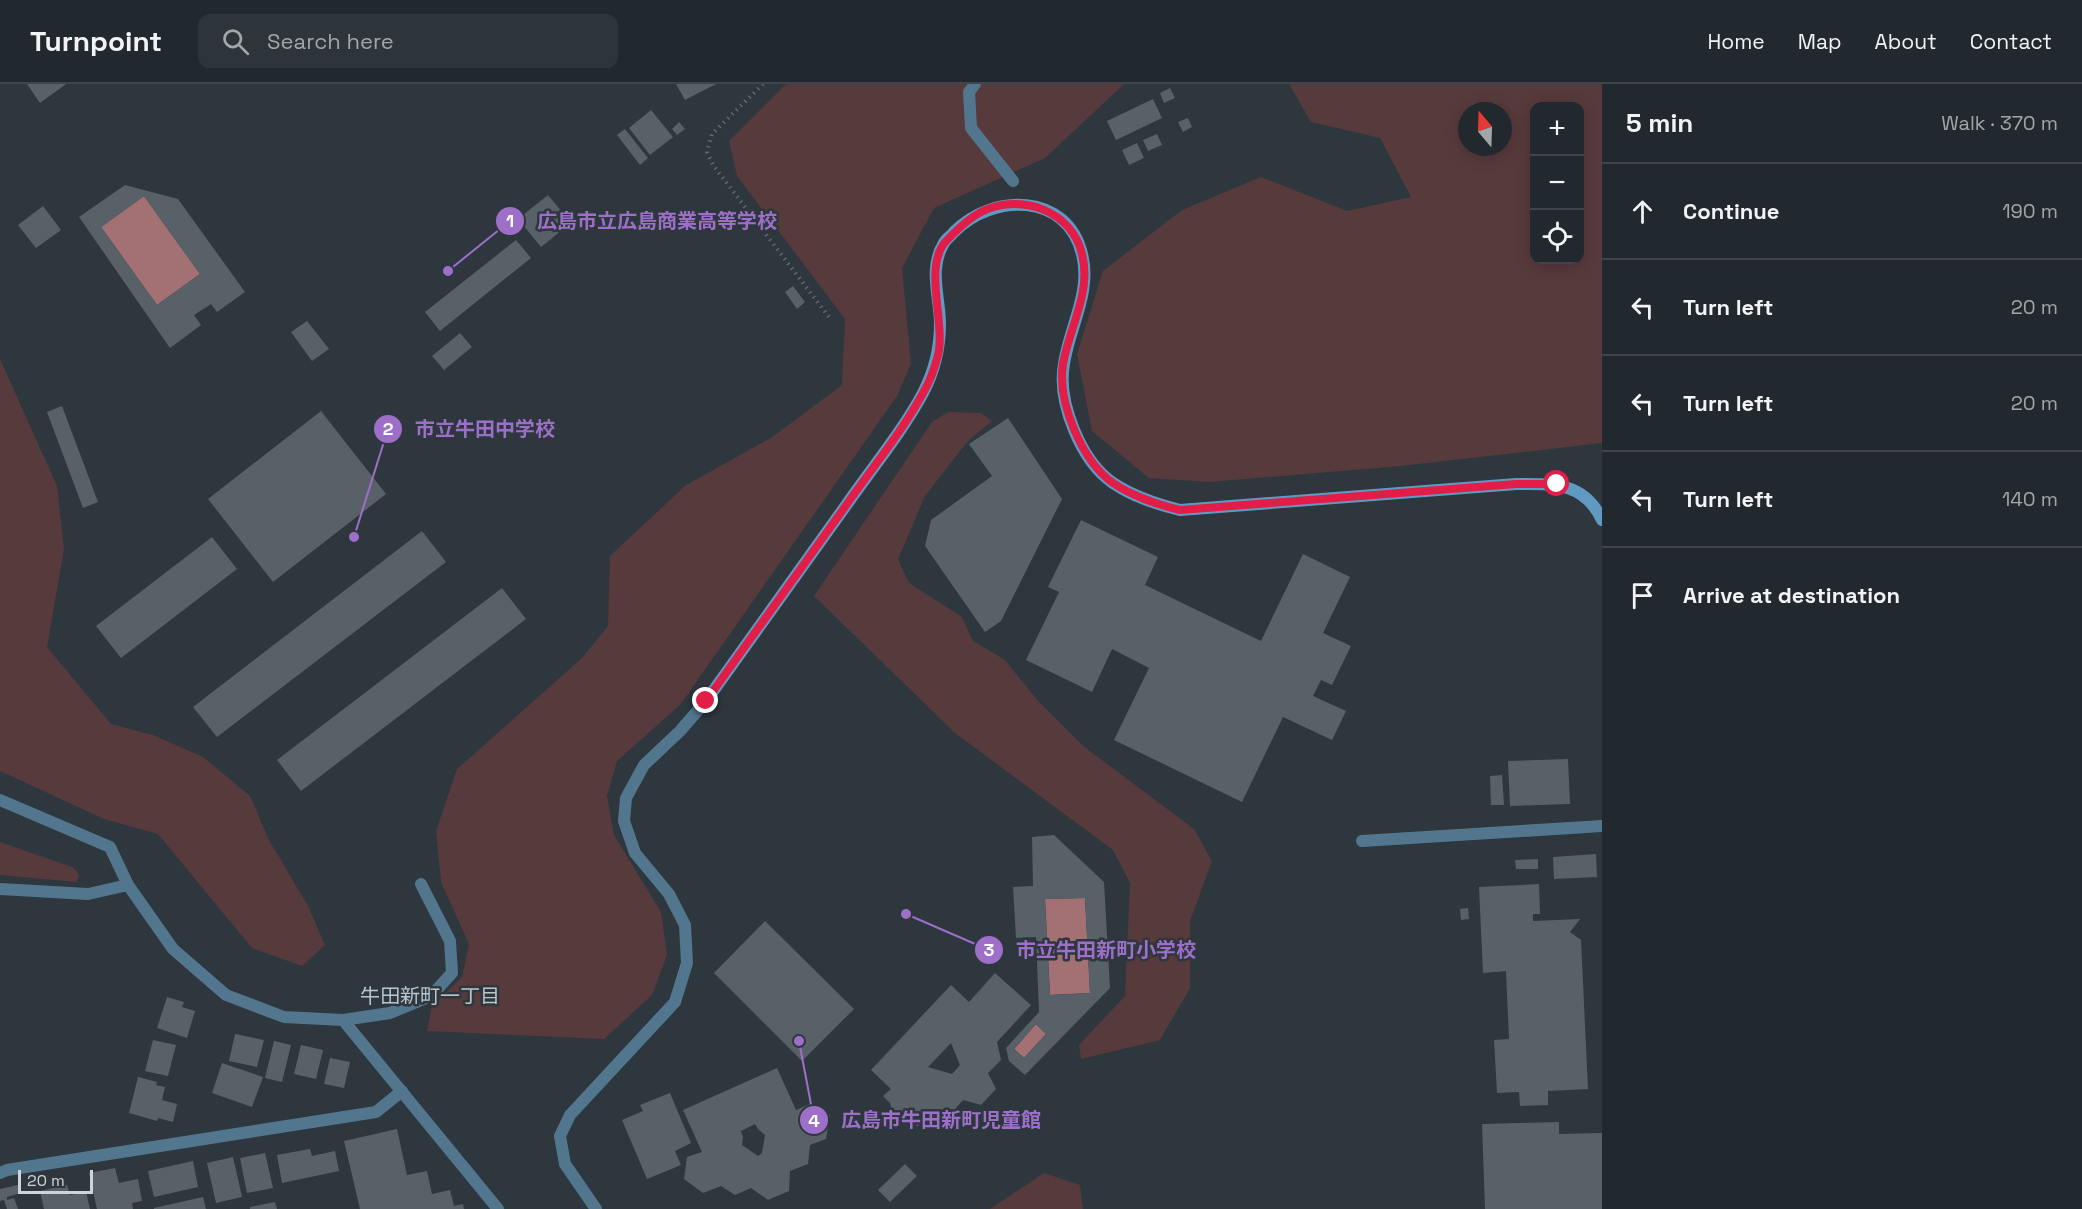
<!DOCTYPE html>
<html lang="en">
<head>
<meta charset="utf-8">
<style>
  :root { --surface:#22292e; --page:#2e353a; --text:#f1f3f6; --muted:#a2a6aa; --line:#3f454a }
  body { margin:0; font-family:"Space Grotesk","Noto Sans JP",sans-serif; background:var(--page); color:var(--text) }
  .controls { position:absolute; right:18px; top:18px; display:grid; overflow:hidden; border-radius:12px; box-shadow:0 3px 15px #0003 }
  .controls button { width:54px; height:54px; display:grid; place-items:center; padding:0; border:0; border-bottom:2px solid var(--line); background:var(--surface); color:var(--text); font:30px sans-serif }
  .compass { position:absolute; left:1458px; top:18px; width:54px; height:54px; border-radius:50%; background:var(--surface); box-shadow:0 3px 15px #0003; rotate:341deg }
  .scale { position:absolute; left:18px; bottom:15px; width:75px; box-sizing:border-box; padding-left:6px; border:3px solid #cfd4d8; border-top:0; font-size:16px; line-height:21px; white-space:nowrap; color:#cfd4d8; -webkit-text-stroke:4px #2e373d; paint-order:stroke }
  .stop { position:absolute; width:18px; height:18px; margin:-14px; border:4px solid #e11d48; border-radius:50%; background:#fff }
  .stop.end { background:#e11d48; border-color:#fff; box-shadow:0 2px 6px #0008 }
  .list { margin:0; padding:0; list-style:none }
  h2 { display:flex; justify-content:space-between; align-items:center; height:78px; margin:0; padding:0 24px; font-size:26px }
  h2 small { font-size:20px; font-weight:400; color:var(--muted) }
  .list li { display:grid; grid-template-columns:39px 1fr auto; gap:18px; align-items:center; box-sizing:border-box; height:96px; padding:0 24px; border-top:2px solid var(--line) }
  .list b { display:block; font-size:22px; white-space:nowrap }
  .list em { font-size:20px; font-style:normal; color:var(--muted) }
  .icon { flex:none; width:33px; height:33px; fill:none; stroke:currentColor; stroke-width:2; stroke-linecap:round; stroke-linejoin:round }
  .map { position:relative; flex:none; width:1602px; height:1125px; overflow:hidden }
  header { display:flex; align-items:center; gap:36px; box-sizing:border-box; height:84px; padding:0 30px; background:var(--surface); border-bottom:2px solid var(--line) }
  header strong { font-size:28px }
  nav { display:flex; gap:33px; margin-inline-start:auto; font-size:21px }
  .search { width:420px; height:54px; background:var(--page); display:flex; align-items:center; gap:15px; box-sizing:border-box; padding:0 21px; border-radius:12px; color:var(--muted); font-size:22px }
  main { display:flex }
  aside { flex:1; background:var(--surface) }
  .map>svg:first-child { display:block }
  .green { fill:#573a3c; fill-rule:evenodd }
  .water { fill:#a37074 }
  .building { fill:#586168; fill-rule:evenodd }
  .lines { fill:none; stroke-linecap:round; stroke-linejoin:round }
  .path { stroke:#60676d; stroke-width:4; stroke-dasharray:1.5 4.5; stroke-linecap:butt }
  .street { stroke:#53768f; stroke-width:12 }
  .secondary { stroke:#609ac2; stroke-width:12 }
  .route { stroke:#e11d48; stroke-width:8 }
  .labels { text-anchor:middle; stroke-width:5; stroke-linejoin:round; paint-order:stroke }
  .neighbourhood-label { font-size:20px; fill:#bac4cc; stroke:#2e373d }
  .leader { fill:none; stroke:#9d6fc9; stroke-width:2 }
  .callout-dot { fill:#9d6fc9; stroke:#2e373d; stroke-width:2 }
  .mark-label { font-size:18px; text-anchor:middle; font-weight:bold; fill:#fff }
  .callout-label { font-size:20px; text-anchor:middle; font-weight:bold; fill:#9d6fc9; stroke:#2e373d; stroke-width:5; stroke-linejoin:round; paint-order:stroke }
</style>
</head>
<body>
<header>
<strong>Turnpoint</strong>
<div class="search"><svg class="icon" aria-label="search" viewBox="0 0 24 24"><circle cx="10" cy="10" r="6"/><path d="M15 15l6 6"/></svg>Search here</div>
<nav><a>Home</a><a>Map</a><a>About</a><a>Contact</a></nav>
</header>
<main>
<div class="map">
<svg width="1602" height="1125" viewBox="0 0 1602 1125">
  <rect width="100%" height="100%" fill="#2e373d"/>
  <path class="green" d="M 788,0 L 1124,0 L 1045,74 L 934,124 L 902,184 L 911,280 L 897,312 L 680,621 L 617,677 L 607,712 L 614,751 L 661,828 L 667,871 L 652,911 L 604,955 L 427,947 L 432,922 L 462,893 L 469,860 L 441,798 L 436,747 L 457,685 L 582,574 L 608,542 L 610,472 L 686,401 L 771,354 L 842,301 L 845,235 L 737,92 L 729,57 L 784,2 Z
    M 1289,0 L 1602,0 L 1602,359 L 1401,382 L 1209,398 L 1149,394 L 1092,347 L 1077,270 L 1103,187 L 1182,126 L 1261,93 L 1347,127 L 1411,113 L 1380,54 L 1311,38 ZM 1534,22 L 1580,22 L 1580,176 L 1534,176 ZM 1467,27 L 1503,27 L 1503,63 L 1467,63 Z
    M 0,275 L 57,402 L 64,465 L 47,563 L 111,640 L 153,651 L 203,673 L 250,712 L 269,756 L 308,822 L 325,861 L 302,882 L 252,864 L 158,750 L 104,735 L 0,687 Z
    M 948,328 L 981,329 L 992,337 L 967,358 L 925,412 L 898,475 L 909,499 L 962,533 L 973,557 L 1005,576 L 1038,617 L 1083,662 L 1194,745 L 1212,777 L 1190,837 L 1190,904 L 1160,956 L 1081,975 L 1079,961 L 1125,912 L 1130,799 L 1113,766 L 955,649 L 814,512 L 932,338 Z
    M 0,758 L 72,783 L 79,790 L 77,798 L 0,791 Z
    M 1044,1089 L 1080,1101 L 1083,1125 L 990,1125 Z"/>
  <path class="water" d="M 144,112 L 200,190 L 157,221 L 101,143 Z
    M 1085,814 L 1090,909 L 1050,911 L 1045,815 Z
    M 1036,940 L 1046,950 L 1024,974 L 1014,965 Z"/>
  <path class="building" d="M 27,0 L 66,0 L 40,19 Z
    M 676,0 L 716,0 L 685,16 Z
    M 1170,4 L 1175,14 L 1164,19 L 1160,9 Z
    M 1153,15 L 1162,34 L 1116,56 L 1107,37 Z
    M 651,26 L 673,53 L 650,71 L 629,44 Z
    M 1188,34 L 1192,43 L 1183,48 L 1178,38 Z
    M 679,38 L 685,45 L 677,51 L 672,45 Z
    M 625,45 L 648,74 L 640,81 L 617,51 Z
    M 1157,50 L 1162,61 L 1148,67 L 1143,56 Z
    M 1137,59 L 1144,74 L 1129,81 L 1122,66 Z
    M 125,101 L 178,115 L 245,208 L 217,228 L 211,220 L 194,231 L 201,241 L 170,264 L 79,133 ZM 144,112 L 200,190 L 157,221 L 101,143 Z
    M 548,111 L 571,139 L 541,163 L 518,135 Z
    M 43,122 L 61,146 L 36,164 L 18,141 Z
    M 516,156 L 531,174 L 440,247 L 425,228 Z
    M 793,202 L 805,218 L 797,225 L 785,208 Z
    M 307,237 L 329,265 L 312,277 L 291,248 Z
    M 460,249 L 472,263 L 444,286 L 432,272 Z
    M 62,322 L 98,418 L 83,424 L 47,328 Z
    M 321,327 L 386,410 L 273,498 L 208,415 Z
    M 1008,334 L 1062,415 L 1001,537 L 985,548 L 925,462 L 931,436 L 992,392 L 969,360 Z
    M 1081,436 L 1158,473 L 1145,501 L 1261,557 L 1303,470 L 1350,493 L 1323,549 L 1351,562 L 1332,601 L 1321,596 L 1313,612 L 1346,627 L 1332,656 L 1283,633 L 1242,718 L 1114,656 L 1149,584 L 1112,565 L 1092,608 L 1026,576 L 1059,508 L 1048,503 Z
    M 422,447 L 446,478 L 217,653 L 193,623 Z
    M 212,453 L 237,485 L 121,574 L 96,542 Z
    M 502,504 L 526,535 L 301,707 L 277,676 Z
    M 1568,675 L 1570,720 L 1510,722 L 1508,677 Z
    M 1502,691 L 1504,721 L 1491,721 L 1490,692 Z
    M 1054,751 L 1104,798 L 1110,904 L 1025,991 L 1009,977 L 1006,964 L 1039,928 L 1036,853 L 1016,854 L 1013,803 L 1033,802 L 1032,753 ZM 1085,814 L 1090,909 L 1050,911 L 1045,815 ZM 1036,940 L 1046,950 L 1024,974 L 1014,965 Z
    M 1596,770 L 1597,793 L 1554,795 L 1553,773 Z
    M 1538,775 L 1538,785 L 1516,785 L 1515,776 Z
    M 1539,800 L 1540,830 L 1533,830 L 1533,837 L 1580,835 L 1570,848 L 1581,856 L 1588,1005 L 1548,1007 L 1548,1021 L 1520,1022 L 1519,1008 L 1497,1009 L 1494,956 L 1509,955 L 1506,887 L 1483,889 L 1479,803 Z
    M 1468,824 L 1469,835 L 1461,836 L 1460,825 Z
    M 765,837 L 854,925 L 802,977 L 714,889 Z
    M 995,889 L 1031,921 L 997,958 L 1001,976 L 988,989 L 996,1005 L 981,1021 L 963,1016 L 949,1032 L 931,1027 L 918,1042 L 895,1036 L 890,1019 L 883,1012 L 891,1005 L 871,986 L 951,901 L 969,918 ZM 951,959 L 960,981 L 952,990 L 928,983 Z
    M 167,913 L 184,918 L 182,923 L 195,927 L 187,954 L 157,944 Z
    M 235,950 L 264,956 L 257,983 L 229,977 Z
    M 153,956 L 176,961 L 168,992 L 145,987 Z
    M 274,957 L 291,961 L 282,998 L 265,994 Z
    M 301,961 L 323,966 L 316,995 L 294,990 Z
    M 330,974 L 350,978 L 344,1004 L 324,1000 Z
    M 222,979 L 263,993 L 252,1023 L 212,1009 Z
    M 777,984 L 796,1026 L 810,1020 L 830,1031 L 826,1055 L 810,1061 L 808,1080 L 790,1087 L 789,1107 L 768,1116 L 751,1104 L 735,1111 L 721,1102 L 703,1109 L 684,1095 L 687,1073 L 702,1068 L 683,1026 ZM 755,1040 L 758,1045 L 765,1051 L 762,1069 L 758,1072 L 742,1061 L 743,1053 L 741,1047 Z
    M 138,993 L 157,998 L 156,1001 L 165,1003 L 162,1016 L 177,1020 L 173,1038 L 158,1034 L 157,1037 L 129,1029 Z
    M 670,1009 L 691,1059 L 675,1067 L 681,1081 L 647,1095 L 622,1036 L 643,1027 L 640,1021 Z
    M 1559,1038 L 1559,1050 L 1602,1049 L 1602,1125 L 1485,1125 L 1482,1040 Z
    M 397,1045 L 407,1091 L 427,1087 L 432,1110 L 450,1106 L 454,1122 L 463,1120 L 464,1125 L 360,1125 L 344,1057 Z
    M 310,1065 L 312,1072 L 335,1067 L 339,1087 L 282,1099 L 277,1071 Z
    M 265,1069 L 273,1104 L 247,1109 L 240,1074 Z
    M 233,1073 L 242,1113 L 216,1119 L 207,1079 Z
    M 193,1077 L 198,1103 L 154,1113 L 148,1087 Z
    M 905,1080 L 917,1092 L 890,1118 L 878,1106 Z
    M 115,1084 L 119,1099 L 138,1095 L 142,1117 L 132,1119 L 133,1125 L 97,1125 L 89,1089 Z
    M 18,1101 L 21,1109 L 7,1113 L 7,1116 L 14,1114 L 18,1125 L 7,1125 L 4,1116 L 0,1117 L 0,1105 Z
    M 67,1101 L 70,1111 L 86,1108 L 90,1125 L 44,1125 L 40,1107 Z
    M 203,1113 L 206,1125 L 154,1125 L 154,1124 Z
    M 275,1118 L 277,1125 L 250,1125 L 250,1123 Z"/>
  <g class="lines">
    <path class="path" d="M 763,0 L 712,50 L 707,68 L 713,81 L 829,233"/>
    <path class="street" d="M 975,0 L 969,8 L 971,44 L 1013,97
      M 0,716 L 110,763 L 128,801 L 173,865 L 226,911 L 284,933 L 343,936 L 390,929 L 431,912 L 452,889 L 450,857 L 421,800
      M 1362,757 L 1602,742
      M 0,805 L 88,810 L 128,801
      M 343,936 L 498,1125
      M 0,1089 L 7,1086 L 376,1028 L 402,1007
      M 596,1125 L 565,1080 L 560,1052 L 570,1031 L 675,918 L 687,879 L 685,841 L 669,810 L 635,769 L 624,737 L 626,714 L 644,681 L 680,647 L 706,617"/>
    <path class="secondary" d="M 706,617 C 753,551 800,486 847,420 C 872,384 902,348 923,309 C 934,288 940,264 940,240 C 940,213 928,185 944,159 C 946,155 951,152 954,148 C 992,109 1067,108 1082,170 C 1092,208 1069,244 1064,280 C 1057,318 1081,377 1113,399 C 1134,413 1156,420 1180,426 L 1516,400 C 1551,400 1584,397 1602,436"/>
  </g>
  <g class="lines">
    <path class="route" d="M 706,617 C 753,552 800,486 847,420 C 872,384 902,348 923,309 C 929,299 935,283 938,271 C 946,238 922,181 947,156 C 958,145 969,134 983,127 C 1022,109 1072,127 1082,170 C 1092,208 1069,244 1063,280 C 1057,318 1082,377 1113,399 C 1134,413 1156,420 1180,426 L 1516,400 L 1557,400"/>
  </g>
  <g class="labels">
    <g class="neighbourhood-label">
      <text x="430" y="919">牛田新町一丁目</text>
    </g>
  </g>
  <path class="leader" d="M448 187L510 137M354 453L388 345M906 830L989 866M799 957L814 1036"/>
  <g class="callout-dot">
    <circle cx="448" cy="187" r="6"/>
    <circle cx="354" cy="453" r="6"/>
    <circle cx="906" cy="830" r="6"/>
    <circle cx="799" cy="957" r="6"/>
    <circle cx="510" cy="137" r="15"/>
    <circle cx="388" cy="345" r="15"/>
    <circle cx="989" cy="866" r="15"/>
    <circle cx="814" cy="1036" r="15"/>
  </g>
  <g class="mark-label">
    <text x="510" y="143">1</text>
    <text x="388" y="351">2</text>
    <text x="989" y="872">3</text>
    <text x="814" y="1043">4</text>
  </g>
  <g class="callout-label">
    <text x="657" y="144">広島市立広島商業高等学校</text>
    <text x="485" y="352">市立牛田中学校</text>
    <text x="1106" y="873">市立牛田新町小学校</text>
    <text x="941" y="1043">広島市牛田新町児童館</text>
  </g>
</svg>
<div class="controls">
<button>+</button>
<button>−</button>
<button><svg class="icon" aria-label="locate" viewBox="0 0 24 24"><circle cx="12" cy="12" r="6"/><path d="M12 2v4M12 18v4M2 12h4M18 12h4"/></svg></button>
</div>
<svg class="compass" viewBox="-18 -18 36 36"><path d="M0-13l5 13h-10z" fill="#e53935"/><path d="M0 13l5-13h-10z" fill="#a2a6aa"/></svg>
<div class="scale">20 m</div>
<div class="stop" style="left:1557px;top:400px"></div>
<div class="stop end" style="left:706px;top:617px"></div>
</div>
<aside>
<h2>5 min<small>Walk · 370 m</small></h2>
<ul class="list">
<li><svg class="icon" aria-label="ahead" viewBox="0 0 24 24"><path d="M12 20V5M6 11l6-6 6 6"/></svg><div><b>Continue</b></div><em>190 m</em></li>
<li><svg class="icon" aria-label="left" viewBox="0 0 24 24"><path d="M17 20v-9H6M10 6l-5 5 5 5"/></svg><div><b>Turn left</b></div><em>20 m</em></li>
<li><svg class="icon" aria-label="left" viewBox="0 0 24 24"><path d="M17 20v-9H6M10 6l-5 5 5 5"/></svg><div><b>Turn left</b></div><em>20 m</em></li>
<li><svg class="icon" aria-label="left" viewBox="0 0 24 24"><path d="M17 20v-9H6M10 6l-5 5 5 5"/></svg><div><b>Turn left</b></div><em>140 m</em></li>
<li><svg class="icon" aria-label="arrive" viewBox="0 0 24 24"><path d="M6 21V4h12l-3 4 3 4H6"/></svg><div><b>Arrive at destination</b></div></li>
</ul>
</aside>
</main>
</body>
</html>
